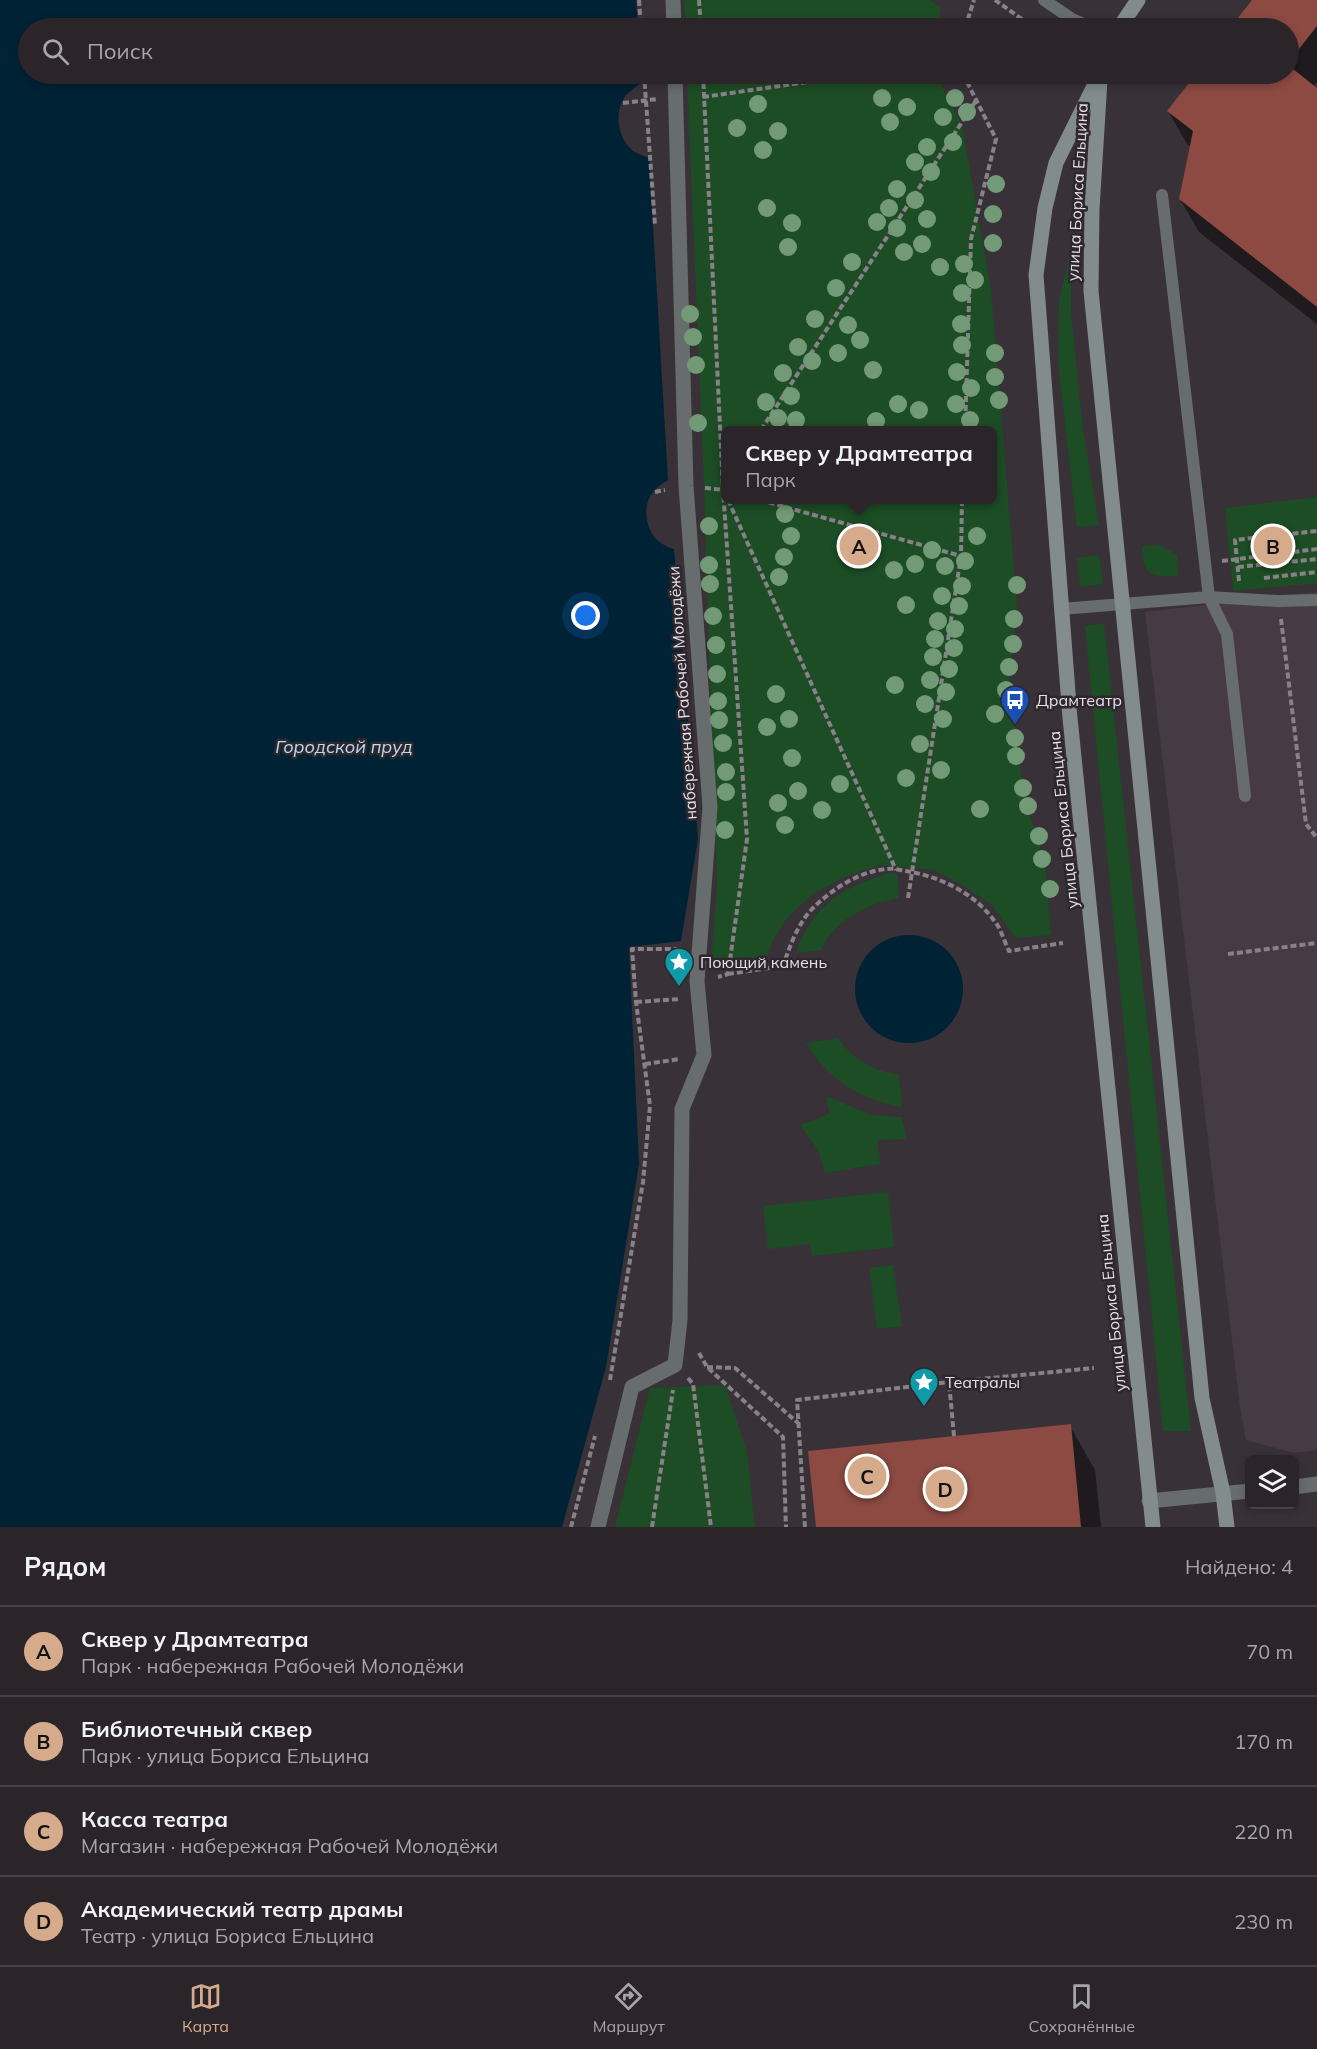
<!DOCTYPE html>
<html lang="ru">
<head>
<meta charset="utf-8">
<style>
  :root { --surface:#2b252a; --page:#373136; --text:#f1f3f6; --muted:#a6a5a8; --line:#474247; --accent:#d6ab8b }
  body { margin:0; font-family:Mulish,sans-serif; background:var(--page); color:var(--text) }
  .controls { position:absolute; right:18px; bottom:18px; display:grid; overflow:hidden; border-radius:9px; box-shadow:0 3px 9px #0003 }
  .controls button { width:54px; height:54px; display:grid; place-items:center; padding:0; border:0; border-bottom:2px solid var(--line); background:var(--surface); color:var(--text); font:30px sans-serif }
  .you { position:absolute; left:586px; top:616px; width:21px; height:21px; margin:-15px; border:4px solid #fff; border-radius:50%; background:#1a73e8; box-shadow:0 0 0 9px #1a73e833 }
  .badge { display:grid; place-items:center; width:39px; height:39px; border-radius:50%; background:var(--accent); color:#111; font-size:20px; font-weight:700 }
  .pin { position:absolute; translate:-50% -50%; border:3px solid #fff; box-shadow:0 2px 6px #0006 }
  .popup { position:absolute; left:721px; top:426px; width:276px; height:78px; box-sizing:border-box; display:grid; place-content:center; border-radius:9px; background:var(--surface); filter:drop-shadow(0 2px 4px #0005); font-size:20px; white-space:nowrap; color:var(--muted) }
  .popup b { font-size:22px; color:var(--text) }
  .popup::after { content:''; position:absolute; left:50%; top:100%; margin-left:-12px; border:12px solid transparent; border-top-color:var(--surface) }
  .list { margin:0; padding:0; list-style:none }
  h2 { display:flex; justify-content:space-between; align-items:center; height:78px; margin:0; padding:0 24px; font-size:26px }
  h2 small { font-size:20px; font-weight:400; color:var(--muted) }
  .list li { display:grid; grid-template-columns:39px 1fr auto; gap:18px; align-items:center; box-sizing:border-box; height:90px; padding:0 24px; border-top:2px solid var(--line) }
  .list b { display:block; font-size:22px; white-space:nowrap }
  .list p { margin:0; font-size:20px; white-space:nowrap; color:var(--muted) }
  .list em { font-size:20px; font-style:normal; color:var(--muted) }
  .icon { flex:none; width:33px; height:33px; fill:none; stroke:currentColor; stroke-width:2; stroke-linecap:round; stroke-linejoin:round }
  .map { position:relative; flex:none; width:1317px; height:1527px; overflow:hidden }
  .search { position:absolute; background:var(--surface); box-shadow:0 3px 9px #0003; left:18px; right:18px; top:18px; height:66px; display:flex; align-items:center; gap:15px; box-sizing:border-box; padding:0 21px; border-radius:33px; color:var(--muted); font-size:22px }
  .sheet { height:438px; background:var(--surface) }
  nav { display:flex; justify-content:space-around; align-items:center; box-sizing:border-box; height:84px; border-top:2px solid var(--line); background:var(--surface); font-size:16px; color:var(--muted) }
  nav a { display:grid; justify-items:center; gap:3px }
  nav .on { color:var(--accent) }
  .map>svg:first-child { display:block }
  .built { fill:#463a45 }
  .green { fill:#1c4d25; fill-rule:evenodd }
  .water { fill:#002235 }
  .shadow { fill:#0007 }
  .building { fill:#8c4a42 }
  .lines { fill:none; stroke-linecap:round; stroke-linejoin:round }
  .path { stroke:#888288; stroke-width:4; stroke-dasharray:6 3; stroke-linecap:butt }
  .lane { stroke:#676d6c; stroke-width:12 }
  .street { stroke:#676d6c; stroke-width:15 }
  .secondary { stroke:#838c8c; stroke-width:15 }
  .tree { fill:#739a77 }
  .labels { text-anchor:middle; stroke-width:5; stroke-linejoin:round; paint-order:stroke }
  .street-label { font-size:16px; fill:#e6e1e6; stroke:#2e272e }
  .poi-label { font-size:16px; fill:#e6e1e6; stroke:#2e272e; text-anchor:start }
  .water-label { font-size:18px; font-style:italic; fill:#b8dbf2; stroke:#2e272e }
</style>
</head>
<body>
<div class="map">
<svg width="1317" height="1527" viewBox="0 0 1317 1527">
  <rect width="100%" height="100%" fill="#393138"/>
  <path class="built" d="M 1317,592 L 1317,1450 L 1294,1453 L 1246,1440 L 1240,1407 L 1145,612 Z"/>
  <path class="green" d="M 684,0 L 930,0 L 941,8 L 936,28 L 685,28 Z
    M 687,74 L 935,74 L 962,125 L 991,290 L 1017,605 L 1009,678 L 1024,796 L 1045,863 L 1051,935 L 1016,938 L 992,905 L 959,883 L 934,870 L 880,865 L 842,878 L 813,894 L 787,918 L 772,942 L 766,961 L 711,966 L 717,887 L 704,487 ZM 726,430 L 992,430 L 992,500 L 726,500 Z
    M 1071,250 L 1071,312 L 1083,430 L 1099,525 L 1077,527 L 1058,363 L 1059,301 Z
    M 1317,497 L 1317,583 L 1233,591 L 1225,508 Z
    M 1160,545 L 1177,555 L 1178,576 C 1151,577 1142,576 1142,546 Z
    M 1099,555 L 1103,584 L 1080,587 L 1077,558 Z
    M 1104,623 L 1191,1431 L 1163,1431 L 1085,626 Z
    M 890,873 L 897,874 L 899,898 C 866,904 836,919 821,950 L 796,953 C 813,904 842,888 890,873 Z
    M 838,1038 C 854,1061 872,1070 899,1075 L 902,1107 C 860,1100 828,1079 806,1043 Z
    M 826,1096 L 871,1115 L 902,1117 L 907,1139 L 877,1140 L 880,1164 L 825,1173 L 818,1150 L 800,1125 L 830,1114 Z
    M 888,1192 L 894,1247 L 812,1256 L 810,1244 L 768,1249 L 763,1206 Z
    M 893,1265 L 902,1326 L 877,1329 L 869,1268 Z
    M 725,1385 L 747,1452 L 755,1527 L 615,1527 L 650,1388 Z"/>
  <path class="water" d="M 0,0 L 636,0 L 638,28 L 28,28 L 28,74 L 641,74 L 642,82 C 636,87 628,92 624,98 C 614,114 618,138 632,150 C 637,154 644,156 649,158 L 668,480 C 663,483 657,487 653,492 C 641,506 646,533 661,543 C 665,546 670,548 674,549 L 698,839 L 681,941 L 629,947 L 639,1164 L 606,1367 L 562,1527 L 0,1527 Z
    M855 989a54 54 0 1 1 108 0a54 54 0 1 1-108 0Z"/>
  <path class="shadow" d="M 1255,0 L 1317,0 L 1317,82 L 1313,87 L 1317,90 L 1317,324 L 1199,232 L 1180,199 L 1191,147 L 1187,144 L 1168,111 L 1198,74 L 1288,74 L 1288,28 L 1232,28 Z
    M 746,74 L 756,74 L 752,78 Z
    M 1070,1426 L 1095,1470 L 1101,1527 L 817,1527 Z"/>
  <path class="building" d="M 1252,0 L 1317,0 L 1317,26 L 1288,63 L 1288,28 L 1230,28 Z
    M 1288,65 L 1317,88 L 1317,307 L 1179,199 L 1193,131 L 1167,111 L 1196,74 L 1288,74 Z
    M 1071,1424 L 1081,1527 L 816,1527 L 808,1451 Z"/>
  <g class="lines">
    <path class="path" d="M 639,0 L 641,28
      M 699,0 L 701,28
      M 995,0 L 1023,20
      M 965,28 L 974,0
      M 644,74 L 655,225
      M 703,74 L 723,489 L 747,839 L 728,974 L 718,977
      M 963,74 L 996,139 L 971,239 L 965,430
      M 703,97 L 863,74
      M 623,103 L 657,99
      M 761,430 L 977,99
      M 705,488 L 725,490
      M 655,492 L 665,490
      M 728,500 L 896,870
      M 760,500 L 961,556
      M 1222,561 L 1317,549
      M 1238,567 L 1317,559
      M 1264,578 L 1317,572
      M 1239,581 L 1235,540 L 1317,531
      M 1281,619 L 1306,824 L 1317,838
      M 908,898 L 961,556 L 962,500
      M 1228,954 L 1317,943
      M 728,974 L 783,966 C 790,946 797,925 812,909 C 831,890 859,871 887,869 C 893,868 900,870 906,871 C 942,877 977,894 998,926 C 1002,933 1005,943 1009,951 L 1063,943
      M 636,1002 L 680,999
      M 645,1064 L 680,1059
      M 699,1353 L 707,1367 L 783,1437 L 786,1527
      M 707,1367 L 735,1368 L 798,1423
      M 688,1378 L 693,1384 L 711,1527
      M 610,1380 L 643,1182 L 650,1106 L 636,1002 L 632,949 L 678,949
      M 954,1436 L 949,1382 L 1094,1368
      M 571,1527 L 595,1436
      M 652,1527 L 673,1390
      M 805,1527 L 797,1400 L 949,1382"/>
    <path class="lane" d="M 1044,0 L 1072,19 L 1093,28
      M 1162,195 L 1209,597 L 1227,634 L 1245,796
      M 1061,609 L 1209,597 L 1278,601 L 1317,600"/>
    <path class="street" d="M 673,0 L 674,28
      M 1294,1487 L 1317,1484
      M 1149,1501 L 1250,1491
      M 598,1527 L 632,1387 L 675,1365 L 680,1320 L 682,1109 L 704,1055 L 697,981 L 710,807 L 686,486 L 675,74"/>
    <path class="secondary" d="M 1119,28 L 1138,0
      M 1100,74 L 1056,163 L 1045,208 L 1036,275 L 1070,718 L 1153,1527
      M 1100,80 L 1092,209 L 1091,291 L 1202,1398 L 1223,1493 L 1227,1527"/>
  </g>
  <g class="tree">
    <circle cx="882" cy="98" r="9"/>
    <circle cx="955" cy="98" r="9"/>
    <circle cx="758" cy="104" r="9"/>
    <circle cx="907" cy="107" r="9"/>
    <circle cx="967" cy="112" r="9"/>
    <circle cx="943" cy="117" r="9"/>
    <circle cx="890" cy="122" r="9"/>
    <circle cx="737" cy="128" r="9"/>
    <circle cx="778" cy="131" r="9"/>
    <circle cx="953" cy="142" r="9"/>
    <circle cx="927" cy="147" r="9"/>
    <circle cx="763" cy="150" r="9"/>
    <circle cx="915" cy="162" r="9"/>
    <circle cx="931" cy="172" r="9"/>
    <circle cx="996" cy="184" r="9"/>
    <circle cx="897" cy="189" r="9"/>
    <circle cx="915" cy="200" r="9"/>
    <circle cx="767" cy="208" r="9"/>
    <circle cx="889" cy="208" r="9"/>
    <circle cx="993" cy="214" r="9"/>
    <circle cx="927" cy="219" r="9"/>
    <circle cx="877" cy="222" r="9"/>
    <circle cx="792" cy="223" r="9"/>
    <circle cx="897" cy="228" r="9"/>
    <circle cx="993" cy="243" r="9"/>
    <circle cx="922" cy="244" r="9"/>
    <circle cx="788" cy="247" r="9"/>
    <circle cx="904" cy="252" r="9"/>
    <circle cx="852" cy="262" r="9"/>
    <circle cx="964" cy="264" r="9"/>
    <circle cx="940" cy="267" r="9"/>
    <circle cx="975" cy="280" r="9"/>
    <circle cx="836" cy="288" r="9"/>
    <circle cx="962" cy="293" r="9"/>
    <circle cx="690" cy="314" r="9"/>
    <circle cx="815" cy="319" r="9"/>
    <circle cx="961" cy="324" r="9"/>
    <circle cx="848" cy="325" r="9"/>
    <circle cx="693" cy="337" r="9"/>
    <circle cx="860" cy="340" r="9"/>
    <circle cx="962" cy="345" r="9"/>
    <circle cx="798" cy="347" r="9"/>
    <circle cx="838" cy="353" r="9"/>
    <circle cx="995" cy="353" r="9"/>
    <circle cx="812" cy="361" r="9"/>
    <circle cx="696" cy="365" r="9"/>
    <circle cx="873" cy="370" r="9"/>
    <circle cx="957" cy="372" r="9"/>
    <circle cx="783" cy="373" r="9"/>
    <circle cx="995" cy="377" r="9"/>
    <circle cx="971" cy="388" r="9"/>
    <circle cx="791" cy="396" r="9"/>
    <circle cx="999" cy="400" r="9"/>
    <circle cx="766" cy="402" r="9"/>
    <circle cx="898" cy="404" r="9"/>
    <circle cx="956" cy="404" r="9"/>
    <circle cx="919" cy="410" r="9"/>
    <circle cx="778" cy="418" r="9"/>
    <circle cx="796" cy="420" r="9"/>
    <circle cx="970" cy="420" r="9"/>
    <circle cx="876" cy="421" r="9"/>
    <circle cx="698" cy="423" r="9"/>
    <circle cx="785" cy="514" r="9"/>
    <circle cx="709" cy="526" r="9"/>
    <circle cx="791" cy="536" r="9"/>
    <circle cx="977" cy="536" r="9"/>
    <circle cx="932" cy="550" r="9"/>
    <circle cx="784" cy="557" r="9"/>
    <circle cx="965" cy="561" r="9"/>
    <circle cx="915" cy="564" r="9"/>
    <circle cx="709" cy="565" r="9"/>
    <circle cx="945" cy="566" r="9"/>
    <circle cx="894" cy="570" r="9"/>
    <circle cx="779" cy="577" r="9"/>
    <circle cx="710" cy="584" r="9"/>
    <circle cx="1017" cy="585" r="9"/>
    <circle cx="962" cy="586" r="9"/>
    <circle cx="942" cy="596" r="9"/>
    <circle cx="906" cy="605" r="9"/>
    <circle cx="959" cy="606" r="9"/>
    <circle cx="713" cy="616" r="9"/>
    <circle cx="1014" cy="619" r="9"/>
    <circle cx="938" cy="621" r="9"/>
    <circle cx="955" cy="629" r="9"/>
    <circle cx="935" cy="639" r="9"/>
    <circle cx="1013" cy="644" r="9"/>
    <circle cx="716" cy="645" r="9"/>
    <circle cx="954" cy="648" r="9"/>
    <circle cx="933" cy="657" r="9"/>
    <circle cx="1009" cy="667" r="9"/>
    <circle cx="949" cy="669" r="9"/>
    <circle cx="717" cy="674" r="9"/>
    <circle cx="930" cy="680" r="9"/>
    <circle cx="895" cy="685" r="9"/>
    <circle cx="1006" cy="690" r="9"/>
    <circle cx="946" cy="692" r="9"/>
    <circle cx="776" cy="694" r="9"/>
    <circle cx="718" cy="701" r="9"/>
    <circle cx="925" cy="704" r="9"/>
    <circle cx="995" cy="714" r="9"/>
    <circle cx="789" cy="719" r="9"/>
    <circle cx="943" cy="719" r="9"/>
    <circle cx="719" cy="720" r="9"/>
    <circle cx="767" cy="727" r="9"/>
    <circle cx="1015" cy="738" r="9"/>
    <circle cx="723" cy="743" r="9"/>
    <circle cx="920" cy="744" r="9"/>
    <circle cx="1016" cy="756" r="9"/>
    <circle cx="792" cy="758" r="9"/>
    <circle cx="941" cy="770" r="9"/>
    <circle cx="726" cy="772" r="9"/>
    <circle cx="906" cy="778" r="9"/>
    <circle cx="840" cy="784" r="9"/>
    <circle cx="1023" cy="788" r="9"/>
    <circle cx="798" cy="791" r="9"/>
    <circle cx="726" cy="792" r="9"/>
    <circle cx="778" cy="803" r="9"/>
    <circle cx="1028" cy="806" r="9"/>
    <circle cx="980" cy="809" r="9"/>
    <circle cx="822" cy="810" r="9"/>
    <circle cx="785" cy="825" r="9"/>
    <circle cx="725" cy="830" r="9"/>
    <circle cx="1039" cy="836" r="9"/>
    <circle cx="1042" cy="859" r="9"/>
    <circle cx="1050" cy="889" r="9"/>
  </g>
  <defs>
    <g id="bus-pin" transform="scale(1.5)"><path d="M0 17L-7.5 6A9.5 9.5 0 1 1 7.5 6Z" fill="#1a4fb4" stroke="#2e272e"/><path d="M-5-6H5V4H4V6H2V4H-2V6H-4V4H-5ZM-3.5-4V0h7V-4ZM-3.5 1.2v1.5H-2V1.2ZM2 1.2v1.5H3.5V1.2Z" fill="#fff"/></g>
    <g id="sight-pin" transform="scale(1.5)"><path d="M0 17L-7.5 6A9.5 9.5 0 1 1 7.5 6Z" fill="#0f9aa8" stroke="#2e272e"/><path d="M0-6L1.8-2.2L6-1.7L2.9 1.2L3.7 5.4L0 3.3L-3.7 5.4L-2.9 1.2L-6-1.7L-1.8-2.2Z" fill="#fff"/></g>
  </defs>
  <g fill-rule="evenodd">
    <use href="#bus-pin" x="1015" y="700"/>
    <use href="#sight-pin" x="679" y="962"/>
    <use href="#sight-pin" x="924" y="1382"/>
  </g>
  <g class="labels">
    <g class="street-label">
      <text transform="translate(1077 192) rotate(-87)" y="6">улица Бориса Ельцина</text>
      <text transform="translate(682 693) rotate(-94)" y="6">набережная Рабочей Молодёжи</text>
      <text transform="translate(1063 820) rotate(-96)" y="6">улица Бориса Ельцина</text>
      <text transform="translate(1111 1303) rotate(-96)" y="6">улица Бориса Ельцина</text>
    </g>
    <g class="poi-label">
      <text x="1036" y="706">Драмтеатр</text>
      <text x="700" y="968">Поющий камень</text>
      <text x="945" y="1388">Театралы</text>
    </g>
    <g class="water-label">
      <text x="344" y="753">Городской пруд</text>
    </g>
  </g>
</svg>
<div class="controls">
<button><svg class="icon" aria-label="layers" viewBox="0 0 24 24"><path d="M12 4l9 5-9 5-9-5zM3 14l9 5 9-5"/></svg></button>
</div>
<div class="you"></div>
<div class="pin badge" style="left:859px;top:546px">A</div>
<div class="popup"><b>Сквер у Драмтеатра</b>Парк</div>
<div class="pin badge" style="left:1273px;top:546px">B</div>
<div class="pin badge" style="left:867px;top:1476px">C</div>
<div class="pin badge" style="left:945px;top:1489px">D</div>
<div class="search"><svg class="icon" aria-label="search" viewBox="0 0 24 24"><circle cx="10" cy="10" r="6"/><path d="M15 15l6 6"/></svg>Поиск</div>
</div>
<section class="sheet">
<h2>Рядом<small>Найдено: 4</small></h2>
<ul class="list">
<li><span class="badge">A</span><div><b>Сквер у Драмтеатра</b><p>Парк · набережная Рабочей Молодёжи</p></div><em>70 m</em></li>
<li><span class="badge">B</span><div><b>Библиотечный сквер</b><p>Парк · улица Бориса Ельцина</p></div><em>170 m</em></li>
<li><span class="badge">C</span><div><b>Касса театра</b><p>Магазин · набережная Рабочей Молодёжи</p></div><em>220 m</em></li>
<li><span class="badge">D</span><div><b>Академический театр драмы</b><p>Театр · улица Бориса Ельцина</p></div><em>230 m</em></li>
</ul>
</section>
<nav>
<a class="on"><svg class="icon" aria-label="map" viewBox="0 0 24 24"><path d="M3 6l6-2 6 2 6-2v14l-6 2-6-2-6 2zM9 4v14M15 6v14"/></svg>Карта</a>
<a><svg class="icon" aria-label="directions" viewBox="0 0 24 24"><path d="M12 3l9 9-9 9-9-9zM9 14v-3h6M13 9l2 2-2 2"/></svg>Маршрут</a>
<a><svg class="icon" aria-label="saved" viewBox="0 0 24 24"><path d="M7 4h10v16l-5-4-5 4z"/></svg>Сохранённые</a>
</nav>
</body>
</html>
